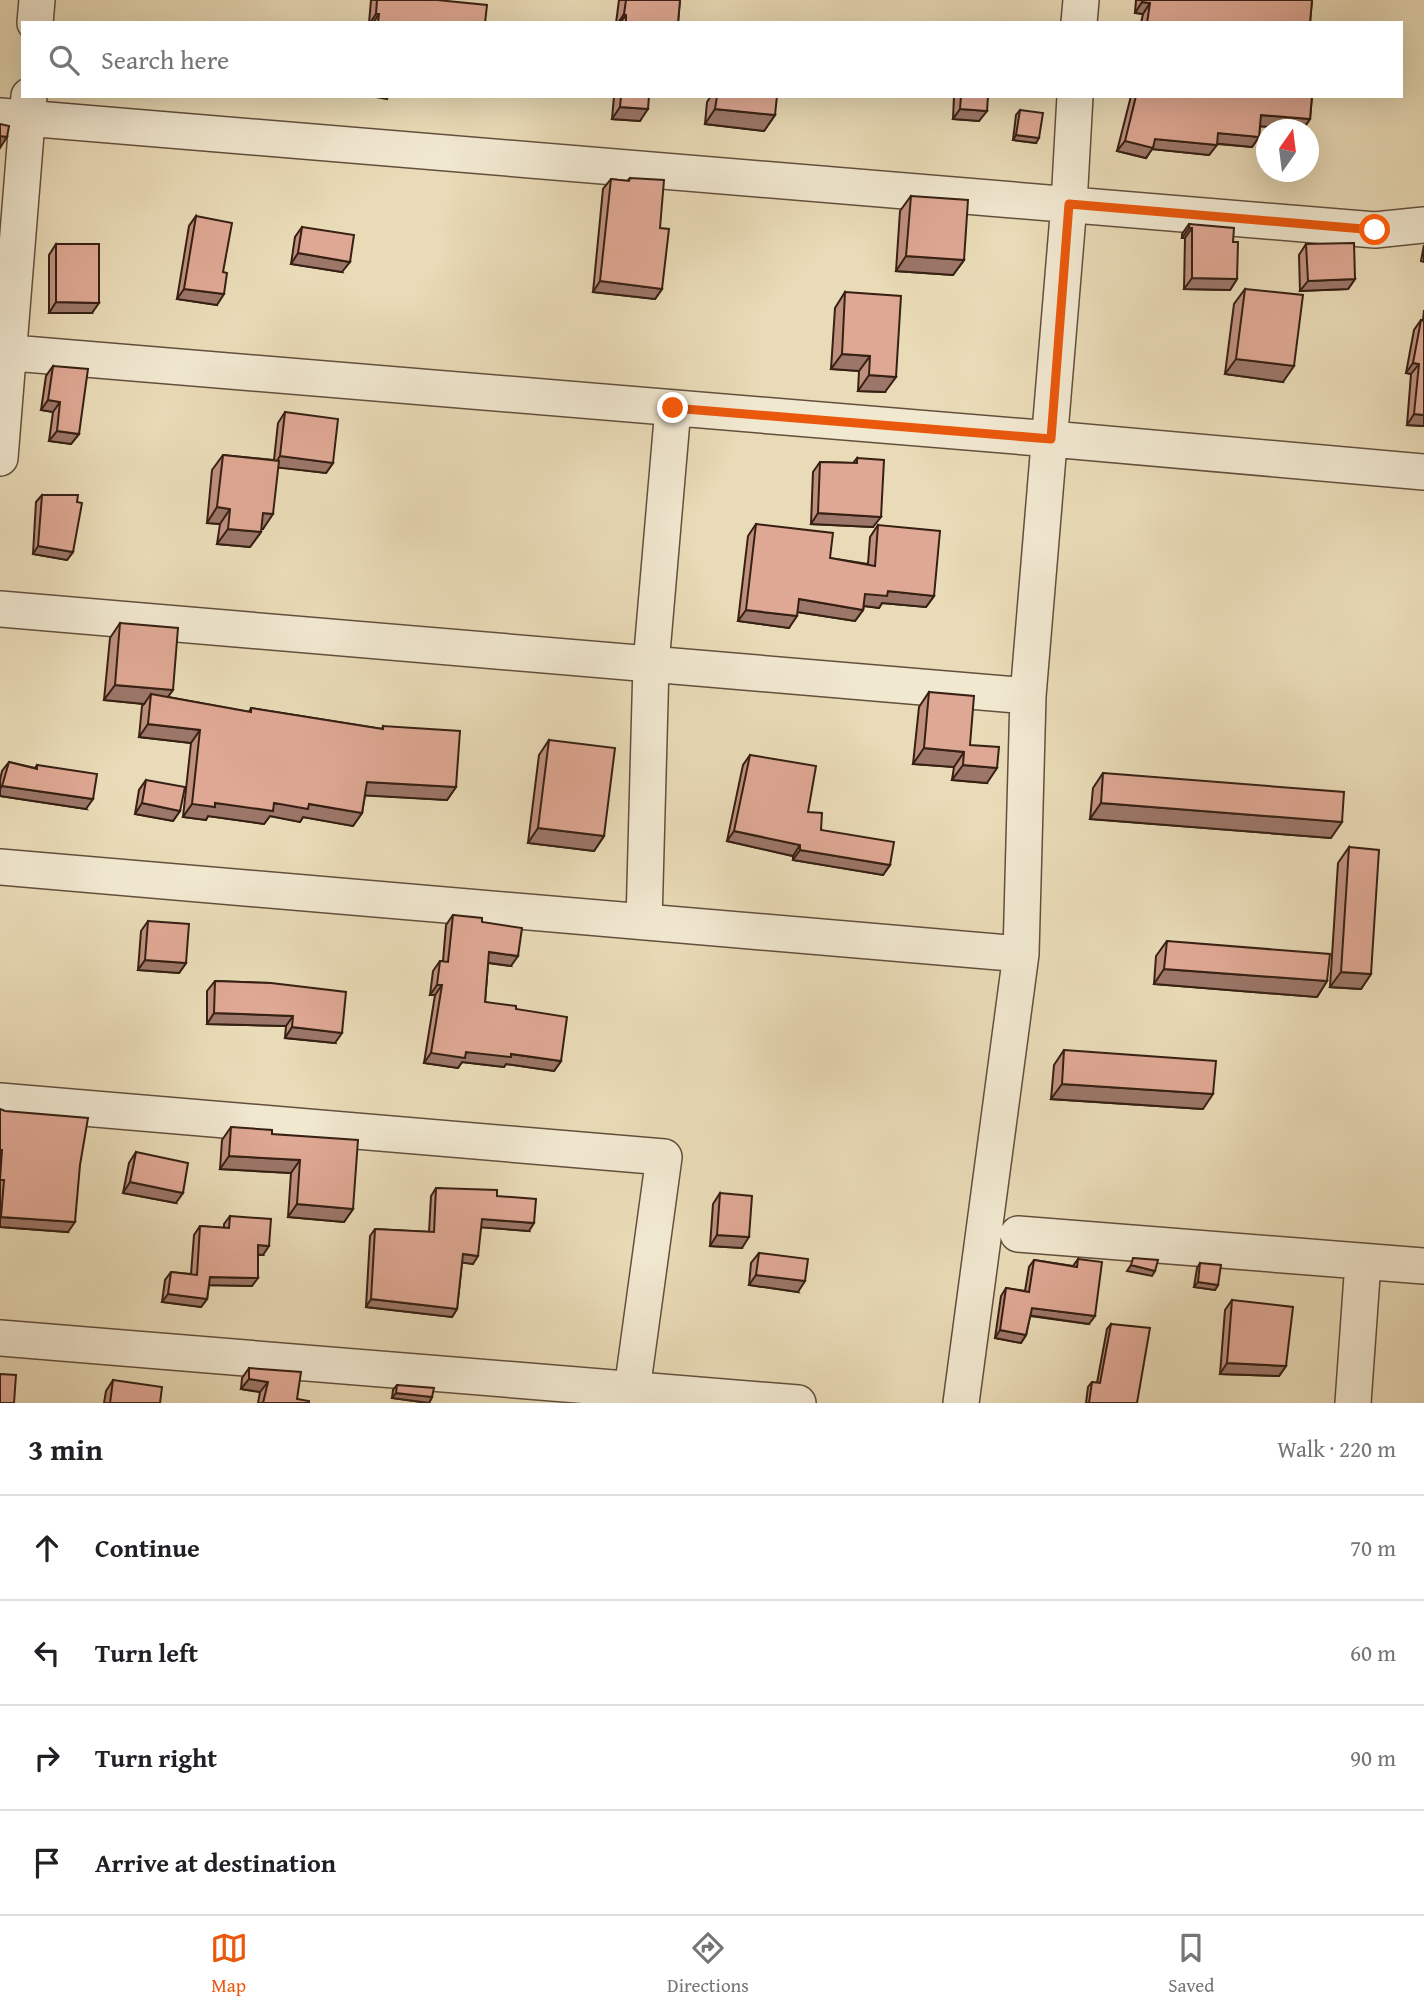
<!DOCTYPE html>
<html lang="en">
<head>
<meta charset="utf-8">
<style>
  :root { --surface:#fff; --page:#f2f2f2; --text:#202124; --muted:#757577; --line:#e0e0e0; --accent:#ea580c }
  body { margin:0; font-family:"Gentium Book Plus",serif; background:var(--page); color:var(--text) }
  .compass { position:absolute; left:1256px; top:119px; width:63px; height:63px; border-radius:50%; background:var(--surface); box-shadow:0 7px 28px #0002; rotate:14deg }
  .stop { position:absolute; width:21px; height:21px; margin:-16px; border:5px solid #ea580c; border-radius:50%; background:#fff }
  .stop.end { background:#ea580c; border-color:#fff; box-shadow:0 2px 7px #0008 }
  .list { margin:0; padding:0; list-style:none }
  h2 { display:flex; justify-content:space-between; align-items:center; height:91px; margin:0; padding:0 28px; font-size:30px }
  h2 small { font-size:23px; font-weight:400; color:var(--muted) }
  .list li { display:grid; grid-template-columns:46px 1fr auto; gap:21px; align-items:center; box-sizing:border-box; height:105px; padding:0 28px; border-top:2px solid var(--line) }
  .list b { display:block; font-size:26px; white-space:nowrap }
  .list em { font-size:23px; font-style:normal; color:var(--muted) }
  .icon { flex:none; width:38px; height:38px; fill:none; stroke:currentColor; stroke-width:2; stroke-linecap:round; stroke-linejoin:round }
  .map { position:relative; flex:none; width:1424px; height:1403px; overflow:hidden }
  .search { position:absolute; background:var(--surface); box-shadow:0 7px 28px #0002; left:21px; right:21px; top:21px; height:77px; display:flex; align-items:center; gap:18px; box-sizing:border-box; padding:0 24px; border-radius:0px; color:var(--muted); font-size:26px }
  .sheet { height:511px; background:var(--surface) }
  nav { display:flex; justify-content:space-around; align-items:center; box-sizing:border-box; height:98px; border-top:2px solid var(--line); background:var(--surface); font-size:19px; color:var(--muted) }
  nav a { display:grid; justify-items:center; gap:4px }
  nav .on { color:var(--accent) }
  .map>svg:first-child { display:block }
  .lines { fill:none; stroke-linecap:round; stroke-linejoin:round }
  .minor-casing { stroke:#634f3c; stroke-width:38 }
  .minor { stroke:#f1e8d0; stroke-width:35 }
  .wall { fill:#c0907f; stroke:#362013; stroke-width:2 }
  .shaded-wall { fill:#9c7668; stroke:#362013; stroke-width:2 }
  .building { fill:#dfa894; stroke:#362013; stroke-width:2 }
  .route { stroke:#ea580c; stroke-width:9 }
</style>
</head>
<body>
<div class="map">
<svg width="1424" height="1403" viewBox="0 0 1424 1403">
  <rect width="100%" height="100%" fill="#e9dbb7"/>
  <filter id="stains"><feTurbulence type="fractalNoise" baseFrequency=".00286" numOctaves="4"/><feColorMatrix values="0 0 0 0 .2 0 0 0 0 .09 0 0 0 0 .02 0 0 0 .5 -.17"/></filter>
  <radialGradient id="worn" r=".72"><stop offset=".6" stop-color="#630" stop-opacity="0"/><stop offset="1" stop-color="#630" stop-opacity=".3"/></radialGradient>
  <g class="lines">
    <g class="minor-casing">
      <path id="minor" d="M 35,23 L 37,0
        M 1079,23 L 1081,0
        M 0,116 L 1375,230 L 1424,225
        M 0,352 L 1051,439 L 1424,472
        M 0,458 L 29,96
        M 0,609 L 1028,696
        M 0,867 L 1021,954
        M 644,922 L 651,664 L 673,408
        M 0,1101 L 664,1157 L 632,1390 L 626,1403
        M 1018,1234 L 1424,1266
        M 0,1338 L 798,1403
        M 961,1403 L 1021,954 L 1028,696 L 1069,204 L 1075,96
        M 1353,1403 L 1363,1262"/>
    </g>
    <use href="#minor" class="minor"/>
  </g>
  <path class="wall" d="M 371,0 L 437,0 L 485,23 L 369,23 Z
    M 619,0 L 680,0 L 678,23 L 616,23 Z
    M 1136,0 L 1312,0 L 1310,23 L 1141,23 L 1143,14 L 1135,13 Z
    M 614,96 L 649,96 L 640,121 L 612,119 Z
    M 711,96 L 717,96 L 775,115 L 764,131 L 705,124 L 707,102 Z
    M 954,96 L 988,96 L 979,121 L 953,119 Z
    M 1131,96 L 1312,96 L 1310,119 L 1303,129 L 1260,126 L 1259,137 L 1252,147 L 1217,144 L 1209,155 L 1152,149 L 1146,158 L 1117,151 Z
    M 1020,110 L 1036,143 L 1013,140 L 1016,115 Z
    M 630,178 L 660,228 L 662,289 L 655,299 L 593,292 L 603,189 L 611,179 L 627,181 Z
    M 911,196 L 964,260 L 953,275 L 896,271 L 900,211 Z
    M 196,216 L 217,305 L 177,299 L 189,226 Z
    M 1189,224 L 1233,242 L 1237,279 L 1230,290 L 1184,289 L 1185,238 L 1182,238 L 1182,234 Z
    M 302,227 L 342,272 L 291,264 L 295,237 Z
    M 56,244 L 92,313 L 49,313 L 49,255 Z
    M 1306,244 L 1355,279 L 1348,289 L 1300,291 L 1299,255 Z
    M 1424,245 L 1424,262 L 1421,261 Z
    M 1245,289 L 1283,382 L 1225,374 L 1234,304 Z
    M 845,292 L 885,392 L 858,391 L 859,371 L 831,369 L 835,308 Z
    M 1424,310 L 1424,426 L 1407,425 L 1411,374 L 1406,373 L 1414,330 L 1421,320 L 1423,320 Z
    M 53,366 L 79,434 L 71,444 L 49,441 L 53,412 L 41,410 L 46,376 Z
    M 285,412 L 333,463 L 326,473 L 278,467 L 263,529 L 261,529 L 261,532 L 250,547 L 217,544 L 220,524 L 207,523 L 212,470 L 223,455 L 274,460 L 278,423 Z
    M 857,458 L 873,527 L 811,524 L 813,472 L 820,462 L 853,463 Z
    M 42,495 L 73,552 L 67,560 L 33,554 L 36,502 Z
    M 756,524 L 830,558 L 868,564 L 870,537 L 878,525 L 934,596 L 926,607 L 882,603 L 879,608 L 864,606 L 863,610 L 855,621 L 797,612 L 789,628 L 738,621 L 748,536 Z
    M 120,623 L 168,697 L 249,712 L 251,708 L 382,729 L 383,726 L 456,787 L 447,800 L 365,795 L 362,813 L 353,826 L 303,817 L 300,822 L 270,816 L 264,824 L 208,816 L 206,820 L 183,817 L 191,743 L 139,737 L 142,706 L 144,704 L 104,700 L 110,638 Z
    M 929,692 L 970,745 L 987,783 L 952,780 L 954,767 L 913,764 L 919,707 Z
    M 549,740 L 604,836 L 594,851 L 528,843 L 539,755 Z
    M 750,755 L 808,812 L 821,830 L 890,865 L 883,875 L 793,860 L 793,856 L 727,841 L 743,765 Z
    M 9,762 L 35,768 L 37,765 L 86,809 L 0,796 L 0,780 L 2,771 Z
    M 1103,773 L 1331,838 L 1090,819 L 1093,788 Z
    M 146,780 L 180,811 L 173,821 L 135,814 L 139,790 Z
    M 1349,847 L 1371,974 L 1361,989 L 1330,987 L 1338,863 Z
    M 453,915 L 482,922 L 511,966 L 488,963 L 485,1002 L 516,1009 L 561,1061 L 554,1071 L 506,1064 L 504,1067 L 462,1062 L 458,1068 L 424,1063 L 435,995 L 430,995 L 433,971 L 440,961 L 443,961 L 446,925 Z
    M 148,921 L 186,963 L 179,973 L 138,970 L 141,931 Z
    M 1167,941 L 1327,981 L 1317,997 L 1154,984 L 1156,956 Z
    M 215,981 L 271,983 L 335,1043 L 285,1038 L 286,1026 L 207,1024 L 207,991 Z
    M 1064,1050 L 1203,1109 L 1051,1099 L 1054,1065 Z
    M 0,1109 L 68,1232 L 0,1227 Z
    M 231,1127 L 272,1134 L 353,1209 L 344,1222 L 288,1217 L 291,1173 L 220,1169 L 222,1140 Z
    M 136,1152 L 176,1203 L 123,1193 L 129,1163 Z
    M 436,1188 L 497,1196 L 529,1231 L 481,1227 L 473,1264 L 462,1262 L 457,1309 L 452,1317 L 366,1307 L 370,1236 L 375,1229 L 429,1232 L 431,1196 Z
    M 720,1193 L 742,1248 L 710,1246 L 713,1204 Z
    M 230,1216 L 263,1255 L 258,1255 L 252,1286 L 209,1285 L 207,1299 L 201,1307 L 162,1302 L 165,1280 L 171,1272 L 191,1274 L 194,1235 L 200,1226 L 224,1228 L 224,1224 Z
    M 759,1253 L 798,1292 L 749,1285 L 751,1263 Z
    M 1078,1259 L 1089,1324 L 1030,1316 L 1026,1335 L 1021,1343 L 995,1338 L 1001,1296 L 1006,1288 L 1025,1291 L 1029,1267 L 1034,1260 L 1073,1266 Z
    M 1200,1263 L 1218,1285 L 1215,1290 L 1194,1287 L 1197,1268 Z
    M 1232,1300 L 1286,1366 L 1279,1376 L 1220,1374 L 1225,1310 Z
    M 1111,1324 L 1137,1403 L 1086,1403 L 1088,1387 L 1092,1382 L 1097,1383 L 1107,1329 Z
    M 249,1368 L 297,1399 L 309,1403 L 258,1403 L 260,1392 L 241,1389 L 242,1378 Z
    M 113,1380 L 160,1403 L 104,1403 L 106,1391 Z
    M 397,1385 L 432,1397 L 429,1403 L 392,1398 L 393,1390 Z"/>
  <path class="shaded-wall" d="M 1142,2 L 1150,3 L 1143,14 L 1135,13 Z
    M 376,14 L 379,14 L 373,23 L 370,23 Z
    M 624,14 L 626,15 L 620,23 L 618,23 Z
    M 371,96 L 388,96 L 387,99 Z
    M 620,107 L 648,109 L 640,121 L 612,119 Z
    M 715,109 L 775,115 L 764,131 L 705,124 Z
    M 960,109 L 987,111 L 979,121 L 953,119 Z
    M 1261,115 L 1310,119 L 1303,129 L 1254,126 Z
    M 1218,133 L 1259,137 L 1252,147 L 1211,143 Z
    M 1016,135 L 1039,138 L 1036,143 L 1013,140 Z
    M 0,136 L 7,137 L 0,148 Z
    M 1155,139 L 1217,145 L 1209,155 L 1152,149 L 1146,158 L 1117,151 L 1125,141 Z
    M 1189,228 L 1192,228 L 1185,238 L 1182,238 Z
    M 298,253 L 350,262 L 342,272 L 291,264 Z
    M 906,256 L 964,260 L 953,275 L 896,271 Z
    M 1192,278 L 1237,279 L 1230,290 L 1184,289 Z
    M 1355,279 L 1348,289 L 1300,291 L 1308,281 Z
    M 600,281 L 662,289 L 655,299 L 593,292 Z
    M 184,289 L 224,294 L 217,305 L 177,299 Z
    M 56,302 L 99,303 L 92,313 L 49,313 Z
    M 842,354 L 870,356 L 859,371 L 831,369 Z
    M 1236,359 L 1294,366 L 1283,382 L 1225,374 Z
    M 1413,363 L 1419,364 L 1411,374 L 1406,373 Z
    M 869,375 L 896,377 L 885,392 L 858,391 Z
    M 48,400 L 60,402 L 53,412 L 41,410 Z
    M 1414,414 L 1424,415 L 1424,426 L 1407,425 Z
    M 57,431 L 79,434 L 71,444 L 49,441 Z
    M 280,456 L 333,463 L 326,473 L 273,467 Z
    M 217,507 L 230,509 L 220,524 L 207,523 Z
    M 263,513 L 273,514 L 263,529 L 252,528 Z
    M 818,513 L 881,517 L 873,527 L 811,524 Z
    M 228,529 L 261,532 L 250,547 L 217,544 Z
    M 38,546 L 73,552 L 67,560 L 33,554 Z
    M 888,591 L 934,596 L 926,607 L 882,603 L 879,608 L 857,605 L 865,594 Z
    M 799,599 L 863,610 L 855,621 L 791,611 Z
    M 746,610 L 797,616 L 789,628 L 738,621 Z
    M 115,685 L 173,690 L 162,705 L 151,694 L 144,704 L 104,700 Z
    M 148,724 L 200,730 L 191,743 L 139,737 Z
    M 924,748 L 964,752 L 954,767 L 913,764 Z
    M 963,765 L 997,768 L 987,783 L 952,780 Z
    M 367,782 L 456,787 L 447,800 L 358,795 Z
    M 2,786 L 93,799 L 86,809 L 0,796 L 0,789 Z
    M 142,803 L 180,811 L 173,821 L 135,814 Z
    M 215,803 L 309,804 L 362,813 L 353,826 L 303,817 L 300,822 L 270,816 L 264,824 L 208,816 L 206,820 L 183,817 L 192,804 Z
    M 1101,803 L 1342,822 L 1331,838 L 1090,819 Z
    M 538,828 L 604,836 L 594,851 L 528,843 Z
    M 734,831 L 800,845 L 793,856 L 727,841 Z
    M 800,850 L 890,865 L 883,875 L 793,860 Z
    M 489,952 L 518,956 L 511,966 L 482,962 Z
    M 145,960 L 186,963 L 179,973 L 138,970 Z
    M 1164,969 L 1327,981 L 1317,997 L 1154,984 Z
    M 1341,972 L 1371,974 L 1361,989 L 1330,987 Z
    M 437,985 L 442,985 L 435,995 L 430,995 Z
    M 214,1013 L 293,1016 L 286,1026 L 207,1024 Z
    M 292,1027 L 342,1033 L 335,1043 L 285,1038 Z
    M 466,1052 L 511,1054 L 561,1061 L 554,1071 L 506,1064 L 504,1067 L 462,1062 L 458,1068 L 424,1063 L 431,1053 Z
    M 1062,1084 L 1213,1094 L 1203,1109 L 1051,1099 Z
    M 229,1156 L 300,1160 L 291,1173 L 220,1169 Z
    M 130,1182 L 183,1193 L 176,1203 L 123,1193 Z
    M 297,1204 L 353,1209 L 344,1222 L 288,1217 Z
    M 1,1217 L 75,1222 L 68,1232 L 0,1227 L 0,1219 Z
    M 482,1219 L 534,1223 L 529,1231 L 476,1227 Z
    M 717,1235 L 749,1237 L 742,1248 L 710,1246 Z
    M 258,1245 L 269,1246 L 263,1255 L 252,1254 Z
    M 463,1254 L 478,1256 L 473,1264 L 457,1262 Z
    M 1131,1265 L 1155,1271 L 1152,1276 L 1127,1271 Z
    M 756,1275 L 805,1281 L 798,1292 L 749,1285 Z
    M 210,1277 L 258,1278 L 252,1286 L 204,1285 Z
    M 1198,1282 L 1218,1285 L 1215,1290 L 1194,1287 Z
    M 168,1294 L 207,1299 L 201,1307 L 162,1302 Z
    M 371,1299 L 457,1309 L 452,1317 L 366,1307 Z
    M 1032,1308 L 1095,1316 L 1089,1324 L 1027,1315 Z
    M 1000,1330 L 1026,1335 L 1021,1343 L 995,1338 Z
    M 1227,1363 L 1286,1366 L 1279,1376 L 1220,1374 Z
    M 249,1379 L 268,1382 L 260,1392 L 241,1389 Z
    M 396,1393 L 432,1397 L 429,1403 L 392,1398 Z"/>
  <path class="building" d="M 377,0 L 437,0 L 487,5 L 485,23 L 378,23 L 379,14 L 376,14 Z
    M 626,0 L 680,0 L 678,23 L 626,23 L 626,15 L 624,14 Z
    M 1142,0 L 1312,0 L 1310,23 L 1147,23 L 1150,3 L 1142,2 Z
    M 621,96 L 649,96 L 648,109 L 620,107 Z
    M 717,96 L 777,96 L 775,115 L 715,109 Z
    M 961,96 L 988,96 L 987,111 L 960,109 Z
    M 1136,96 L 1312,96 L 1310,119 L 1261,115 L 1259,137 L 1218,133 L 1217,145 L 1155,139 L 1153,148 L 1125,141 Z
    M 1020,110 L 1043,113 L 1039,138 L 1016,135 Z
    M 0,124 L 9,126 L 7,137 L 0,136 Z
    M 630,178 L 664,180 L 660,228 L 669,229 L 662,289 L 600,281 L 611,179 L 629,181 Z
    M 911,196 L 968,200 L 964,260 L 906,256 Z
    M 196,216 L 232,223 L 223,272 L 227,273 L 224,294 L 184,289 Z
    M 1189,224 L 1234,228 L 1233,242 L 1238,242 L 1237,279 L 1192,278 L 1192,228 L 1189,228 Z
    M 302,227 L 354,235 L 350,262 L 298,253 Z
    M 1354,243 L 1355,279 L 1308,281 L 1306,244 Z
    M 56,244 L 99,244 L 99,303 L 56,302 Z
    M 1245,289 L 1303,295 L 1294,366 L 1236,359 Z
    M 845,292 L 901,296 L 896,377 L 869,375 L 870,356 L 842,354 Z
    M 1421,320 L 1424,321 L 1424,415 L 1414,414 L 1419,364 L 1413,363 Z
    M 53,366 L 88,369 L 79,434 L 57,431 L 60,402 L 48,400 Z
    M 285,412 L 338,419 L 333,463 L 280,456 Z
    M 223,455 L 279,461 L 273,514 L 263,513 L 261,532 L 228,529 L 230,509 L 217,507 Z
    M 857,458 L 884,460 L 881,517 L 818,513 L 820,462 L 857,463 Z
    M 42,495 L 78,495 L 77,502 L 82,503 L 73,552 L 38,546 Z
    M 756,524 L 833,533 L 830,558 L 875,566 L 878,525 L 940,531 L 934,596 L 888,591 L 887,596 L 865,594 L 863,610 L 799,599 L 797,616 L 746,610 Z
    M 120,623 L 178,628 L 173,690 L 115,685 Z
    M 929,692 L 974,696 L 970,745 L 999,747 L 997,768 L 963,765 L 964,752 L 924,748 Z
    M 151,694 L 251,712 L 251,708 L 383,729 L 383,726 L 460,731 L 456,787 L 367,782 L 362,813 L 309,804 L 308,809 L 274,803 L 273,811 L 215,803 L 215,807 L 192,804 L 200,730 L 148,724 Z
    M 549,740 L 615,748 L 604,836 L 538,828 Z
    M 750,755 L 816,766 L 808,812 L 822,813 L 821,830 L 894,842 L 890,865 L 800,850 L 800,845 L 734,831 Z
    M 9,762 L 37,769 L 37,765 L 97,774 L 93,799 L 2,786 Z
    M 1103,773 L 1344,792 L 1342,822 L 1101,803 Z
    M 146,780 L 185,787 L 180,811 L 142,803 Z
    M 1349,847 L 1379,850 L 1371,974 L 1341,972 Z
    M 453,915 L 482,918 L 482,922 L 522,928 L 518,956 L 489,952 L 485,1002 L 516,1006 L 516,1009 L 567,1017 L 561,1061 L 511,1054 L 511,1057 L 466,1052 L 465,1058 L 431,1053 L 442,985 L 437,985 L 440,961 L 448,962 Z
    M 148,921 L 189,924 L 186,963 L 145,960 Z
    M 1167,941 L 1330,954 L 1327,981 L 1164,969 Z
    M 215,981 L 271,983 L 346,992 L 342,1033 L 292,1027 L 293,1016 L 214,1013 Z
    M 1064,1050 L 1216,1061 L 1213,1094 L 1062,1084 Z
    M 0,1109 L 5,1111 L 88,1118 L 80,1165 L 75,1222 L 1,1217 L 4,1180 L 0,1180 L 2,1150 L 0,1150 Z
    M 231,1127 L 272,1130 L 272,1134 L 358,1140 L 353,1209 L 297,1204 L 300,1160 L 229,1156 Z
    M 136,1152 L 188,1163 L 183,1193 L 130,1182 Z
    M 436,1188 L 497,1190 L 497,1196 L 536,1199 L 534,1223 L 482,1219 L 478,1256 L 463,1254 L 457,1309 L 371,1299 L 375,1229 L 434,1232 Z
    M 720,1193 L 752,1196 L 749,1237 L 717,1235 Z
    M 230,1216 L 271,1219 L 269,1246 L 258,1245 L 258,1278 L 210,1277 L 207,1299 L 168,1294 L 171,1272 L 197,1275 L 200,1226 L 229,1228 Z
    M 759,1253 L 808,1259 L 805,1281 L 756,1275 Z
    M 1133,1258 L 1158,1260 L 1155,1271 L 1131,1265 Z
    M 1078,1259 L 1102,1262 L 1095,1316 L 1032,1308 L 1026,1335 L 1000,1330 L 1006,1288 L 1029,1292 L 1034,1260 L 1077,1267 Z
    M 1200,1263 L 1221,1265 L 1218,1285 L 1198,1282 Z
    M 1232,1300 L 1293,1307 L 1286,1366 L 1227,1363 Z
    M 1111,1324 L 1150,1328 L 1137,1403 L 1089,1403 L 1092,1382 L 1100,1383 Z
    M 249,1368 L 301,1372 L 297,1399 L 309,1401 L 309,1403 L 263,1403 L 268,1382 L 249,1379 Z
    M 0,1374 L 16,1375 L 14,1403 L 0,1403 Z
    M 113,1380 L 162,1387 L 160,1403 L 110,1403 Z
    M 397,1385 L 434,1388 L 432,1397 L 396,1393 Z"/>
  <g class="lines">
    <path class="route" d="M 673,408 L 1051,439 L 1069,204 L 1375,230"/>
  </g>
  <rect width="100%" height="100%" filter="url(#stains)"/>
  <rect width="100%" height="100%" fill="url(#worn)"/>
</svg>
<svg class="compass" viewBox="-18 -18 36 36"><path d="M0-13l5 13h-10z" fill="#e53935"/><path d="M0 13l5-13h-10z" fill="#757577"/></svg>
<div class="stop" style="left:1375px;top:230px"></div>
<div class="stop end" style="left:673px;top:408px"></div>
<div class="search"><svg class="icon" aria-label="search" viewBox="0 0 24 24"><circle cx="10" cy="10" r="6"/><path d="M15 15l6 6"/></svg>Search here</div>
</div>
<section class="sheet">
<h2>3 min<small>Walk · 220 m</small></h2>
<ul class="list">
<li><svg class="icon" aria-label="ahead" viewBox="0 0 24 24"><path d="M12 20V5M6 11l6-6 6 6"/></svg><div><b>Continue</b></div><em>70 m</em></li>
<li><svg class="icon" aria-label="left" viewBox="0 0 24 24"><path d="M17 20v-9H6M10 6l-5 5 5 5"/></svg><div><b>Turn left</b></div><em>60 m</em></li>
<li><svg class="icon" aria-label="right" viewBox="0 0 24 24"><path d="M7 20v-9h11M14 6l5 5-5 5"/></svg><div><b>Turn right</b></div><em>90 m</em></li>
<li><svg class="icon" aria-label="arrive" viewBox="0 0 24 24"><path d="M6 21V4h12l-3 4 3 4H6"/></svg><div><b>Arrive at destination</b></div></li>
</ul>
</section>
<nav>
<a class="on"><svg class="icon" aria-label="map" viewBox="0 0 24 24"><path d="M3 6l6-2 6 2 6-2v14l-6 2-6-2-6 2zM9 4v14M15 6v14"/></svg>Map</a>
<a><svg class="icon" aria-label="directions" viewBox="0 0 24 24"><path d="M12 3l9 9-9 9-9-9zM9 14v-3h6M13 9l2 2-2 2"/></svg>Directions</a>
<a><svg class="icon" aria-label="saved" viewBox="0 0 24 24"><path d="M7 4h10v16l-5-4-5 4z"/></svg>Saved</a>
</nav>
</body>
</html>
